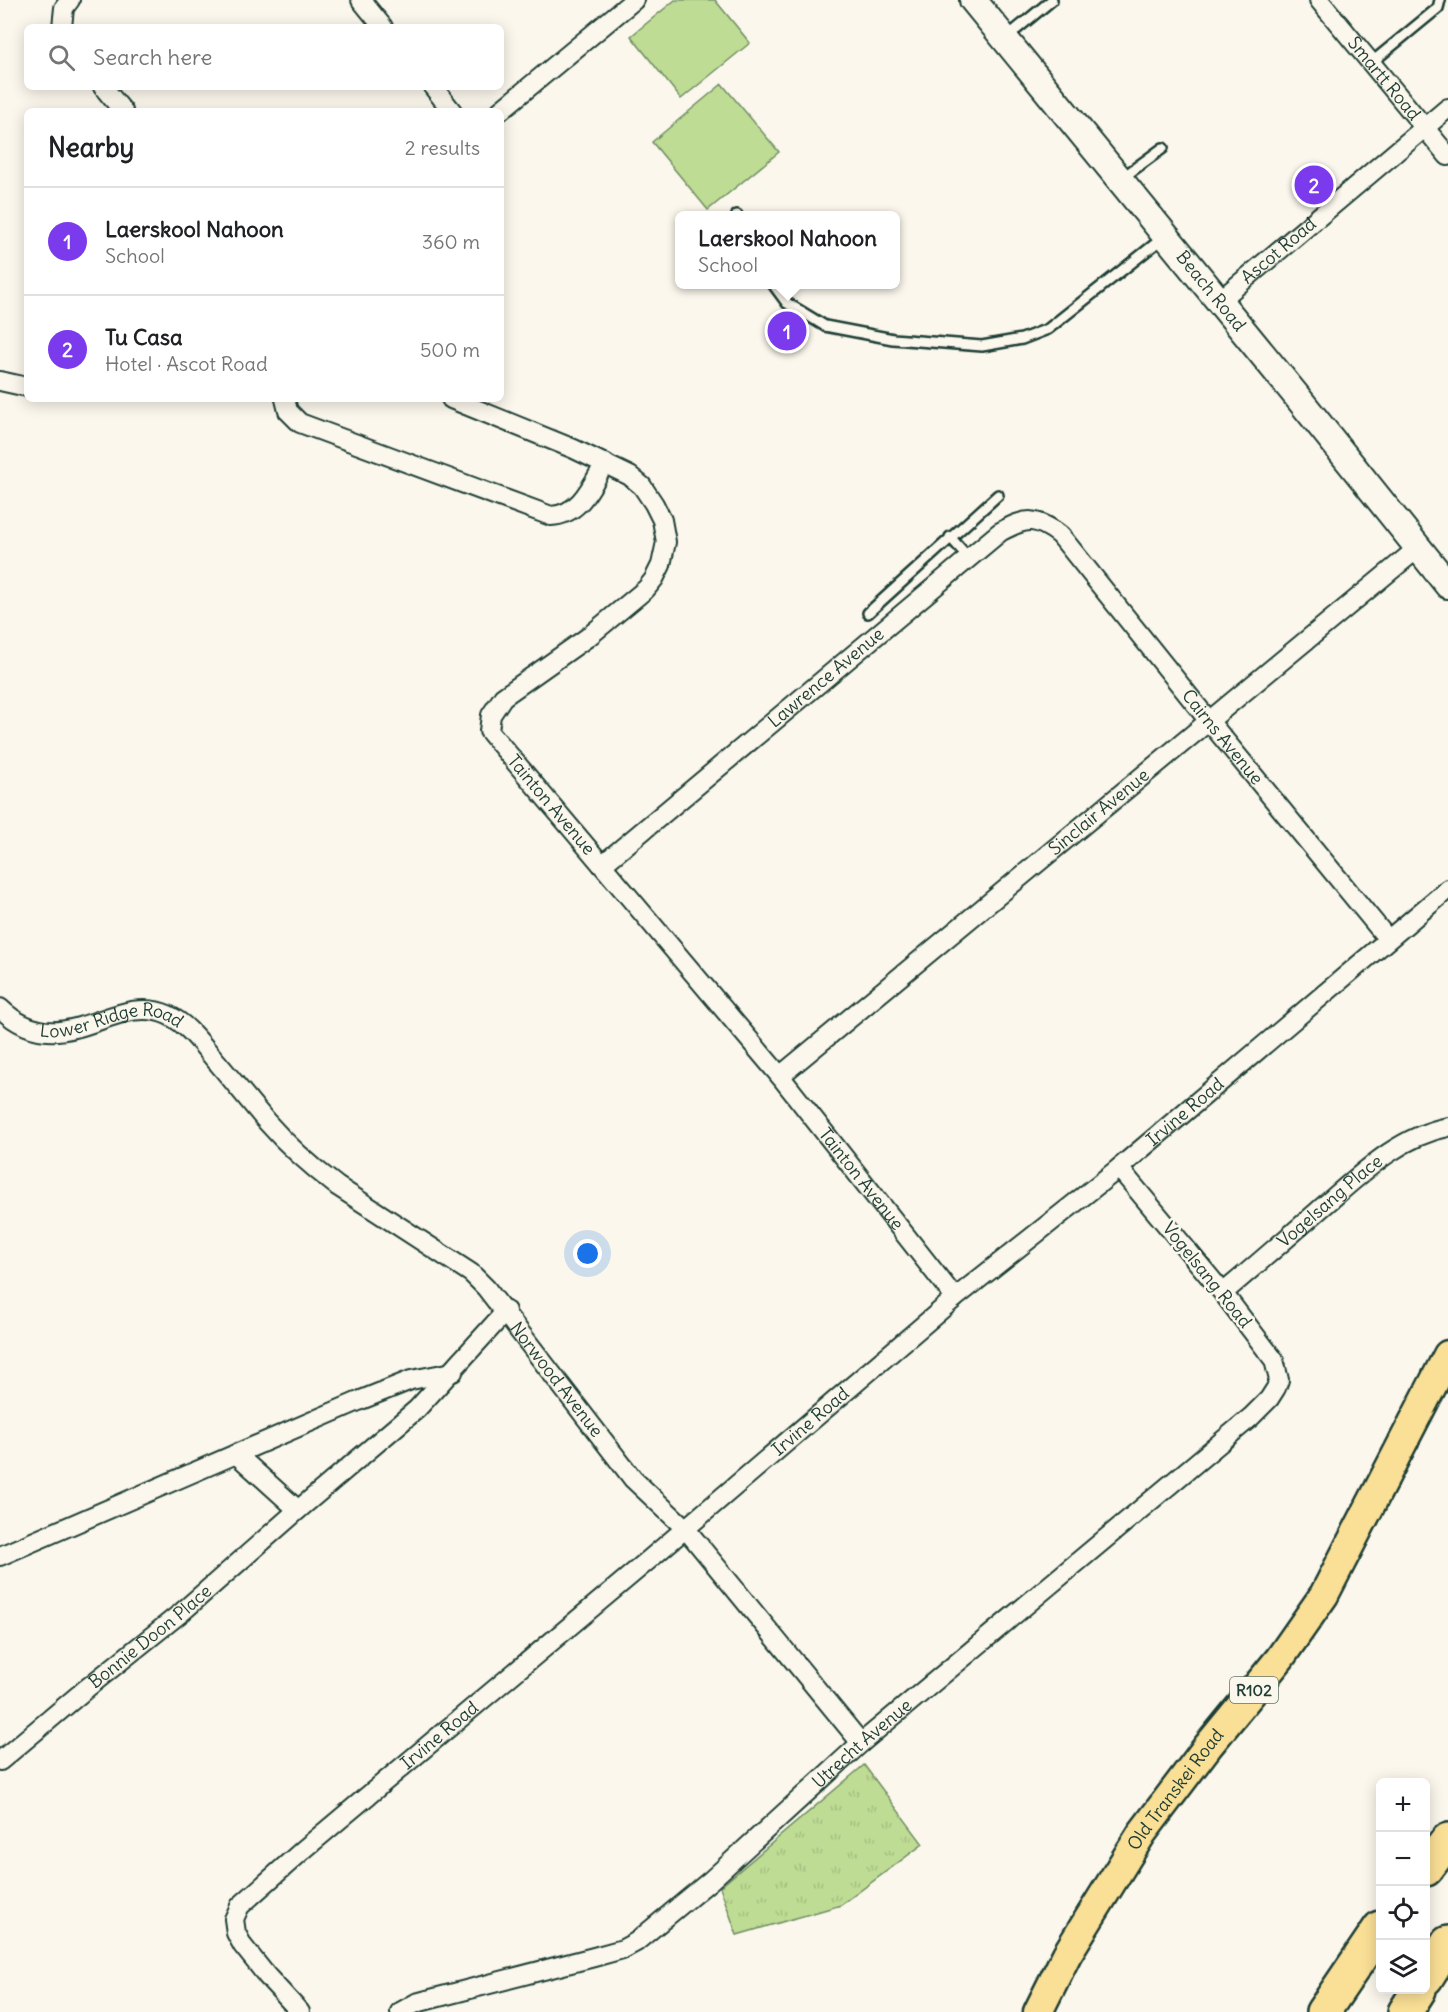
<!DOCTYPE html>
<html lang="en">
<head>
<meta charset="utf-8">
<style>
  :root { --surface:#fff; --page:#f6f6f6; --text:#202124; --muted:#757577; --line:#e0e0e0; --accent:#7c3aed }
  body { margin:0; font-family:Delius,sans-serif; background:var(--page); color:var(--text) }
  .controls { position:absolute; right:18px; bottom:18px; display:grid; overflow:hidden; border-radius:9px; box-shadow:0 3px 15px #0003 }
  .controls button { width:54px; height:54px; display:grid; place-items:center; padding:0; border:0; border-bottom:2px solid var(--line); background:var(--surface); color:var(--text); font:30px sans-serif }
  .you { position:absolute; left:588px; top:1254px; width:21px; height:21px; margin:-15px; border:4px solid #fff; border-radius:50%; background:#1a73e8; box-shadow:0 0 0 9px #1a73e833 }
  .badge { display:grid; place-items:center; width:39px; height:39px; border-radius:50%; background:var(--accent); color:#fff; font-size:20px; font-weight:700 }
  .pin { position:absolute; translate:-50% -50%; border:3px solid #fff; box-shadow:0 2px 6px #0006 }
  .popup { position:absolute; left:675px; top:211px; width:225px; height:78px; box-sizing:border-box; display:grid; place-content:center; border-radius:9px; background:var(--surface); filter:drop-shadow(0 2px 4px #0005); font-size:20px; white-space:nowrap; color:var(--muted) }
  .popup b { font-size:22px; color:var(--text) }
  .popup::after { content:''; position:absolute; left:50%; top:100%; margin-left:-12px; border:12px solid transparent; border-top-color:var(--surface) }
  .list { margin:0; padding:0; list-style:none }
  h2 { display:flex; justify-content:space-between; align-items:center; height:78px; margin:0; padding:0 24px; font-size:26px }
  h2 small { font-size:20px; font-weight:400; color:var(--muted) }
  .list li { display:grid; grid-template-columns:39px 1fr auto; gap:18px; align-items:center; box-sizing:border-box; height:108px; padding:0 24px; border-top:2px solid var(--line) }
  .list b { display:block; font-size:22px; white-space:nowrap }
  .list p { margin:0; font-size:20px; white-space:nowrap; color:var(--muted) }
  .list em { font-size:20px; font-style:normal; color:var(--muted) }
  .icon { flex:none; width:33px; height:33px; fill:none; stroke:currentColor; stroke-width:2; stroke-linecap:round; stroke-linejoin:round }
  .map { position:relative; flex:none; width:1448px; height:2012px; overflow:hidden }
  .search { position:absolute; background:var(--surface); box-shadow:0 3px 15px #0003; left:24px; top:24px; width:480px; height:66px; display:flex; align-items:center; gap:15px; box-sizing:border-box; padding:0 21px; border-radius:9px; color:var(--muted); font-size:22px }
  .panel { position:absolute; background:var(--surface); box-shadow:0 3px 15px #0003; left:24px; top:108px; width:480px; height:294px; border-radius:9px }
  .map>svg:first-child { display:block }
  .grass { fill:url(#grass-tufts); stroke:#6f8c64; stroke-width:1.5 }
  .pitch { fill:#bfdc94; stroke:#6f8c64; stroke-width:1.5 }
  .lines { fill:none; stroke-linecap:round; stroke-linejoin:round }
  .lane-casing { stroke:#1f3d34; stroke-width:14 }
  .street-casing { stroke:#1f3d34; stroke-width:22 }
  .secondary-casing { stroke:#1f3d34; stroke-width:30 }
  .primary-casing { stroke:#1f3d34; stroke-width:33 }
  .highway-casing { stroke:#1f3d34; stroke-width:38 }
  .lane { stroke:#fbf7ec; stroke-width:9 }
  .street { stroke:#fbf7ec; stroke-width:18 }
  .secondary { stroke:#fbf7ec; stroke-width:26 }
  .primary { stroke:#fadf96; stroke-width:28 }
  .highway { stroke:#fadf96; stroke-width:33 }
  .labels { text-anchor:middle; stroke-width:5; stroke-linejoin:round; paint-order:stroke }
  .shield { fill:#fbf7ec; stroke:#61756b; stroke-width:1.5 }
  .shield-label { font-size:16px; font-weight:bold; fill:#1f3d34 }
  .street-label { font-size:18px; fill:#1f3d34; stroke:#fbf7ec }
</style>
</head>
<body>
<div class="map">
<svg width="1448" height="2012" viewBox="0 0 1448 2012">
  <defs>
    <pattern id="grass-tufts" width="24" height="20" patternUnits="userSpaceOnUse" patternTransform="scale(1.5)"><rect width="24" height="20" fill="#bfdc94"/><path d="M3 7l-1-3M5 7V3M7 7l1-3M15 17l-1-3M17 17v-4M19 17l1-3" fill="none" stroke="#a4be80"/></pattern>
  </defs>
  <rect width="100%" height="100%" fill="#fbf7ec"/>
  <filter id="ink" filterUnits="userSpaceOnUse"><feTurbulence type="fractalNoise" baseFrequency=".0167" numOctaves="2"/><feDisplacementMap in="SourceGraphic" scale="12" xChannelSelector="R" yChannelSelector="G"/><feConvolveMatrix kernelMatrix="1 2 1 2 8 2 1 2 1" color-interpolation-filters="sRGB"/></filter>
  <g filter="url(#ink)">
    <path class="grass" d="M 864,1765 L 923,1844 L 841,1905 L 737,1935 L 720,1887 Z"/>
    <path class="pitch" d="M 675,0 L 715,0 L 750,43 L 681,99 L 631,36 Z
      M 722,84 L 779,152 L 708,210 L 652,142 Z"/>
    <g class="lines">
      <g class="lane-casing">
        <path id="lane" d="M 1007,37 L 1052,0
          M 1371,63 L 1438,8 L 1440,0
          M 1122,178 L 1163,148
          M 737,215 L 737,216
          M 773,284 L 787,303 L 825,326 L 893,339 L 982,346 L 1022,339 L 1048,329 L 1164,237
          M 950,537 L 969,558
          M 868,613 L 998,495"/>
      </g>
      <g class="street-casing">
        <g id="street">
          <path d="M 361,0 L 383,27"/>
          <path id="s1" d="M 1319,0 L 1448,156"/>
          <path d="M 62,27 L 64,8 L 70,0"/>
          <path d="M 103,87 L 123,111"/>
          <path d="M 433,87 L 452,111"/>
          <path d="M 500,111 L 634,0"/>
          <path id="s2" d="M 1219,301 L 1448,108"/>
          <path d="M 0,381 L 27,387"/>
          <path d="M 285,399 L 288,411 L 300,423 L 551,516 C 580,515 592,485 605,463"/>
          <path id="s3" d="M 451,399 L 574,449 L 630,476 L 642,486 L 654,504 L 662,520 L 666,542 L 661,565 L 654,579 L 646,589 L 588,637 L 503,697 L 491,715 L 489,731 L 780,1076 L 955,1298"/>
          <path id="s4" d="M 602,865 L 1000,532 C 1027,517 1036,517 1060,535 L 1209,721 L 1387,938"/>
          <path id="s5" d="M 0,1008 C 62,1068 114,990 168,1015 C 189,1025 202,1045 217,1062 C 234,1082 250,1102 267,1122 C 288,1146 312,1167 337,1186 L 471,1273 L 486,1288 L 633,1479 L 685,1528 L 861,1743"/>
          <path id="s6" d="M 780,1076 L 1418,548"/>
          <path id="s7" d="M 1223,1293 C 1255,1266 1286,1239 1318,1211 C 1357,1178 1396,1137 1448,1127"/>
          <path d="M 236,1454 L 298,1510"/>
          <path d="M 0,1556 L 361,1400 L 411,1380 L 453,1372"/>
          <path id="s8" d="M 0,1761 L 87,1688 L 182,1612 L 298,1510 L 417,1409 L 506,1311"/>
          <path id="s9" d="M 300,2012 L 267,1976 L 243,1946 L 236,1933 L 234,1919 L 240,1906 L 302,1851 L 651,1558 L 955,1298 L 1119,1168 L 1448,889"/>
          <path id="s10" d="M 400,2012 L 416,2003 L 431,1999 L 594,1957 L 623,1949 L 636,1942 L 711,1880 L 861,1743 L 1251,1417 L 1269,1399 L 1276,1388 L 1279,1380 L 1274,1360 L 1223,1293 L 1119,1168"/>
        </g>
      </g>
      <g class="secondary-casing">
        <g id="secondary">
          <path id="s11" d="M 973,0 L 1295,394 L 1448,585"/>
        </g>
      </g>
      <g class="primary-casing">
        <g id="primary">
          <path id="s12" d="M 1038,2012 L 1067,1954 L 1142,1833 L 1208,1746 L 1280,1658 L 1324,1595 L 1448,1355"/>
        </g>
      </g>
      <g class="highway-casing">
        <path id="highway" d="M 1426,1869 L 1448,1840
          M 1426,1978 L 1448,1943
          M 1323,2012 L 1380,1928
          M 1405,2012 L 1419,1990"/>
      </g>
      <use href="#lane" class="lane"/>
      <use href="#street" class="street"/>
      <use href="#secondary" class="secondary"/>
      <use href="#primary" class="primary"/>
      <use href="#highway" class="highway"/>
    </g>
  </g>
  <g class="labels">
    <rect class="shield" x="1230" y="1677" width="48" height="26" rx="4.5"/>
    <g class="shield-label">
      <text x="1254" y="1696">R102</text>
    </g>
    <g class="street-label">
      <text dy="6" stroke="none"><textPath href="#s1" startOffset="102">Smartt Road</textPath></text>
      <text dy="6" stroke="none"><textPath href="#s2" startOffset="78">Ascot Road</textPath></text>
      <text dy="6" stroke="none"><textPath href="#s11" startOffset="376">Beach Road</textPath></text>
      <text dy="6" stroke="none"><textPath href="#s4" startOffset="292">Lawrence Avenue</textPath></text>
      <text dy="6" stroke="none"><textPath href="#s4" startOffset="844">Cairns Avenue</textPath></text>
      <text dy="6" stroke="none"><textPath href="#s3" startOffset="638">Tainton Avenue</textPath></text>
      <text dy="6" stroke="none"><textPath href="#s6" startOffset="414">Sinclair Avenue</textPath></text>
      <text dy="6" stroke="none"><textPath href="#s5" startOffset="120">Lower Ridge Road</textPath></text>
      <text dy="6" stroke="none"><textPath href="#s9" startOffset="1365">Irvine Road</textPath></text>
      <text dy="6" stroke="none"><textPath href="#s3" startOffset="1124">Tainton Avenue</textPath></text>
      <text dy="6" stroke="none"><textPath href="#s7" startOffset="141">Vogelsang Place</textPath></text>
      <text transform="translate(1207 1275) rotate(51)" y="6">Vogelsang Road</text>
      <text dy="6" stroke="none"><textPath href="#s5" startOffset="716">Norwood Avenue</textPath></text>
      <text dy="6" stroke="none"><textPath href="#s9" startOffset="879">Irvine Road</textPath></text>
      <text dy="6" stroke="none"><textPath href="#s8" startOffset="195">Bonnie Doon Place</textPath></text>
      <text dy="6" stroke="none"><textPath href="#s9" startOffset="393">Irvine Road</textPath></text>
      <text dy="6" stroke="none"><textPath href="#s10" startOffset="548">Utrecht Avenue</textPath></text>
      <text dy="6" stroke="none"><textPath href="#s12" startOffset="262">Old Transkei Road</textPath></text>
    </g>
  </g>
</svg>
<div class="controls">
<button>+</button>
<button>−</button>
<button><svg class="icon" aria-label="locate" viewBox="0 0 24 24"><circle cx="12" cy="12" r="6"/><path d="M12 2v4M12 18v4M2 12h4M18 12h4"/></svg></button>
<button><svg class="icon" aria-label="layers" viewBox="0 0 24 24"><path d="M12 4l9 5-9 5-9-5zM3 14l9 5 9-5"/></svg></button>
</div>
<div class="you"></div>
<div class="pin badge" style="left:787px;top:331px">1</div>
<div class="popup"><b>Laerskool Nahoon</b>School</div>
<div class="pin badge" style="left:1314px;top:185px">2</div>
<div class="search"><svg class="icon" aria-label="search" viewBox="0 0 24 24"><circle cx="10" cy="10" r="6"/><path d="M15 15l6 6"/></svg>Search here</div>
<section class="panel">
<h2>Nearby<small>2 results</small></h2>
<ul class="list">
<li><span class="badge">1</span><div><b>Laerskool Nahoon</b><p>School</p></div><em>360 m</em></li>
<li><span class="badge">2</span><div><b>Tu Casa</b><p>Hotel · Ascot Road</p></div><em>500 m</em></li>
</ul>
</section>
</div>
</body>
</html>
